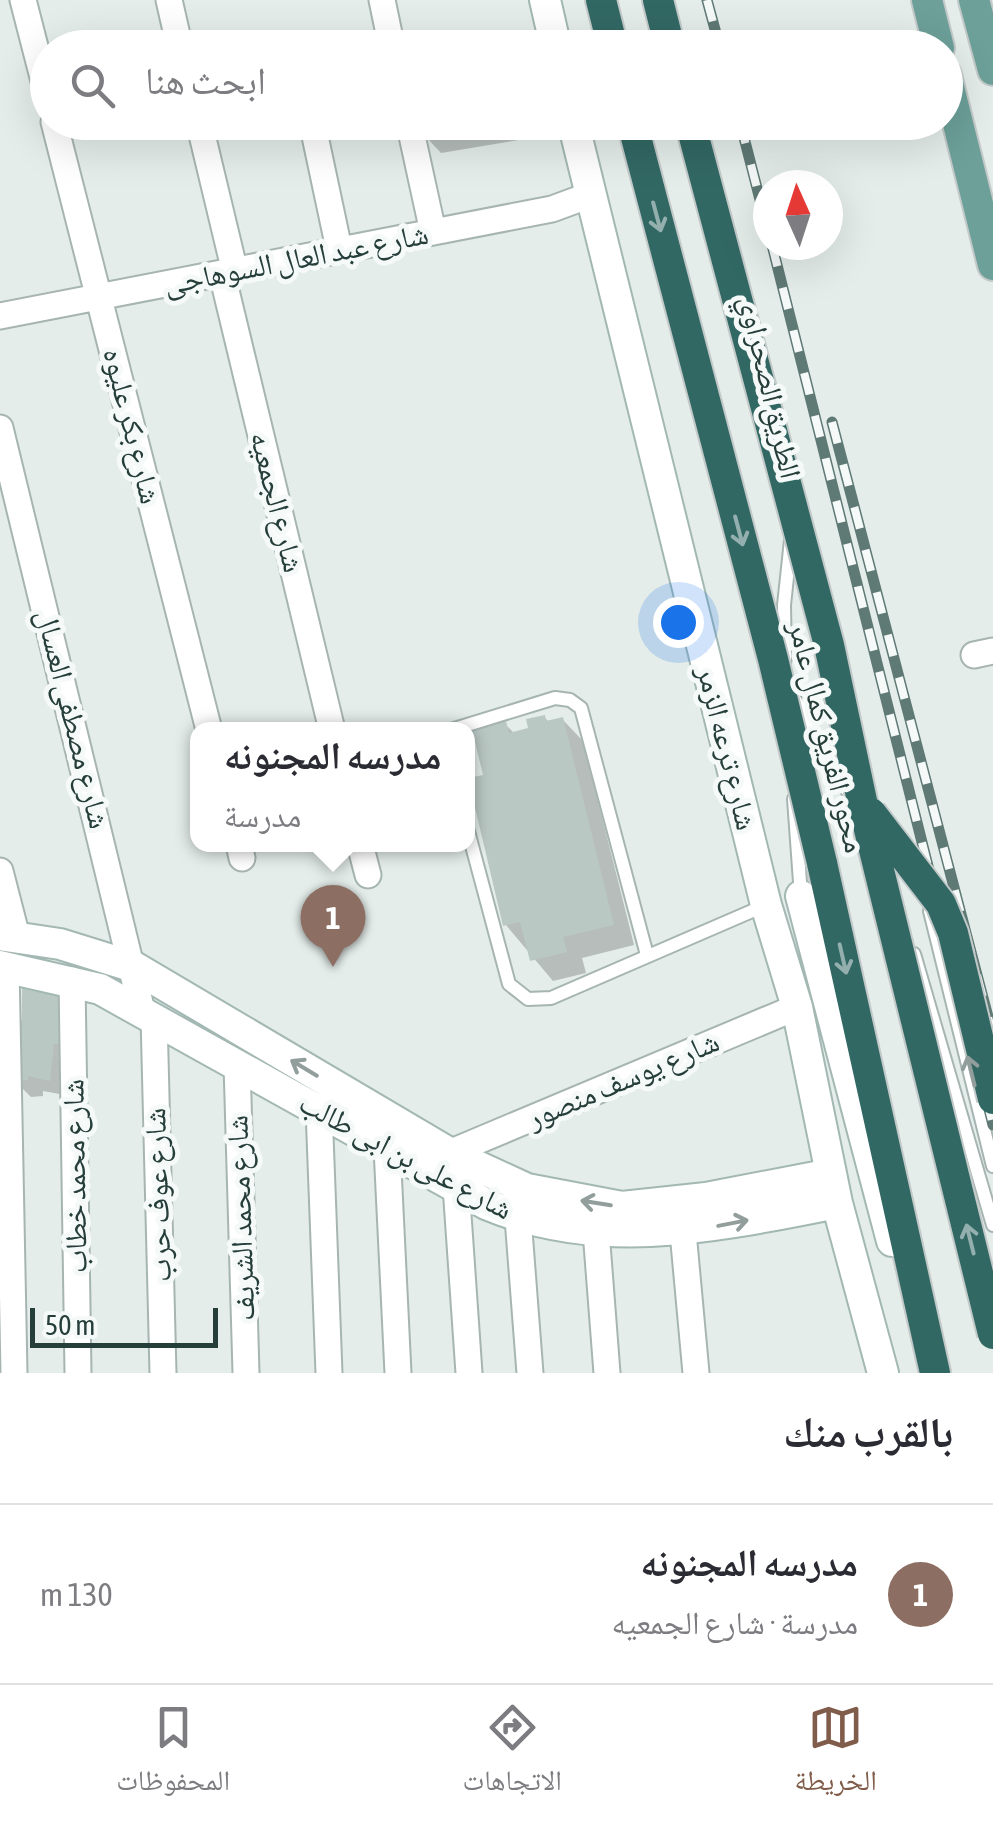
<!DOCTYPE html>
<html lang="ar">
<head>
<meta charset="utf-8">
<style>
  :root { --surface:#fff; --page:#f2f2f3; --text:#2b2b33; --muted:#7c7c81; --line:#e1e1e2; --accent:#805c4a }
  body { margin:0; font-family:"Asap Condensed","Noto Naskh Arabic",sans-serif; background:var(--page); color:var(--text); direction:rtl }
  .compass { position:absolute; left:753px; top:170px; width:90px; height:90px; border-radius:50%; background:var(--surface); box-shadow:0 10px 40px #0002; rotate:357deg }
  .scale { position:absolute; left:30px; bottom:25px; width:188px; box-sizing:border-box; padding-left:10px; border:5px solid #253e3a; border-top:0; font-size:28px; line-height:35px; white-space:nowrap; color:#253e3a; -webkit-text-stroke:8px #f5f9f8; paint-order:stroke }
  .you { position:absolute; left:678px; top:622px; width:35px; height:35px; margin:-25px; border:8px solid #fff; border-radius:50%; background:#1a73e8; box-shadow:0 0 0 15px #1a73e833 }
  .badge { display:grid; place-items:center; width:65px; height:65px; border-radius:50%; background:var(--accent); color:#fff; font-size:32px; font-weight:700 }
  .pin { position:absolute; translate:-50% -82px; filter:drop-shadow(0 2px 5px #0008) }
  .pin::after { content:''; position:absolute; top:52px; width:35px; height:30px; background:inherit; clip-path:polygon(0 0,100% 0,50% 100%) }
  .popup { position:absolute; left:190px; top:722px; width:285px; height:130px; box-sizing:border-box; display:grid; place-content:center; border-radius:20px; background:var(--surface); filter:drop-shadow(0 2px 8px #0005); font-size:32px; white-space:nowrap; color:var(--muted) }
  .popup b { font-size:38px; color:var(--text) }
  .popup::after { content:''; position:absolute; left:50%; top:100%; margin-left:-20px; border:20px solid transparent; border-top-color:var(--surface) }
  .list { margin:0; padding:0; list-style:none }
  h2 { display:flex; justify-content:space-between; align-items:center; height:130px; margin:0; padding:0 40px; font-size:42px }
  h2 small { font-size:32px; font-weight:400; color:var(--muted) }
  .list li { display:grid; grid-template-columns:65px 1fr auto; gap:30px; align-items:center; box-sizing:border-box; height:180px; padding:0 40px; border-top:2px solid var(--line) }
  .list b { display:block; font-size:38px; white-space:nowrap }
  .list p { margin:0; font-size:32px; white-space:nowrap; color:var(--muted) }
  .list em { font-size:32px; font-style:normal; color:var(--muted) }
  .icon { flex:none; width:55px; height:55px; fill:none; stroke:currentColor; stroke-width:2; stroke-linecap:round; stroke-linejoin:round }
  .map { position:relative; flex:none; width:993px; height:1373px; overflow:hidden; direction:ltr }
  .search { position:absolute; background:var(--surface); box-shadow:0 10px 40px #0002; left:30px; right:30px; top:30px; height:110px; display:flex; align-items:center; gap:25px; box-sizing:border-box; padding:0 35px; border-radius:55px; color:var(--muted); font-size:38px }
  .sheet { height:310px; background:var(--surface) }
  nav { display:flex; justify-content:space-around; align-items:center; box-sizing:border-box; height:140px; border-top:2px solid var(--line); background:var(--surface); font-size:28px; color:var(--muted) }
  nav a { display:grid; justify-items:center; gap:5px }
  nav .on { color:var(--accent) }
  .map>svg:first-child { display:block }
  .shadow { fill:#0003 }
  .building { fill:#bac8c4 }
  .lines { fill:none; stroke-linecap:round; stroke-linejoin:round }
  .lane-casing { stroke:#a7b5b2; stroke-width:16 }
  .street-casing { stroke:#a7b5b2; stroke-width:29 }
  .secondary-casing { stroke:#a3b8b3; stroke-width:34 }
  .primary-casing { stroke:#c2c9c8; stroke-width:34 }
  .highway-casing { stroke:#c2c9c8; stroke-width:34 }
  .lane { stroke:#fff; stroke-width:12 }
  .street { stroke:#fff; stroke-width:25 }
  .secondary { stroke:#fff; stroke-width:30 }
  .primary { stroke:#6ca099; stroke-width:30 }
  .highway { stroke:#326864; stroke-width:30 }
  .rail-casing { stroke:#5f7975; stroke-width:11 }
  .rail { stroke:#f5f9f8; stroke-width:8; stroke-dasharray:22; stroke-linecap:butt }
  .highway-bridge-casing { stroke:#c2c9c8; stroke-width:34; stroke-linecap:butt }
  .highway-bridge { stroke:#326864; stroke-width:30 }
  .oneway { stroke:#94b0ae }
  .oneway2 { stroke:#929e9c }
  .labels { text-anchor:middle; stroke-width:10; stroke-linejoin:round; paint-order:stroke }
  .street-label { font-size:30px; fill:#253e3a; stroke:#f5f9f8 }
</style>
</head>
<body>
<div class="map">
<svg width="993" height="1373" viewBox="0 0 993 1373">
  <rect width="100%" height="100%" fill="#e4edea"/>
  <path class="shadow" d="M 423,122 L 553,122 L 554,134 L 441,153 L 426,137 Z
    M 544,717 L 550,723 L 563,720 L 583,741 L 634,945 L 582,958 L 586,973 L 553,981 L 506,925 L 486,776 L 505,724 L 515,734 L 530,730 Z
    M 68,984 L 65,1095 L 43,1091 L 43,1096 L 31,1097 L 13,1079 L 12,1044 L 25,1022 Z"/>
  <path class="building" d="M 421,122 L 507,122 L 507,125 L 423,138 Z
    M 545,715 L 546,721 L 563,717 L 614,925 L 563,937 L 567,952 L 530,961 L 520,922 L 503,926 L 468,778 L 483,775 L 472,730 L 506,721 L 509,733 L 528,728 L 526,719 Z
    M 22,981 L 69,982 L 62,1044 L 54,1044 L 50,1081 L 28,1076 L 28,1080 L 12,1082 L 14,1020 L 22,1020 Z"/>
  <g class="lines">
    <g class="lane-casing">
      <path id="lane" d="M 785,659 L 784,605 L 791,540
        M 794,698 L 851,797
        M 451,730 L 555,698 L 570,700 L 581,708 L 647,955
        M 794,799 L 801,896
        M 468,831 L 509,984 L 528,999 L 551,998 L 766,905
        M 930,911 L 993,1166
        M 914,954 L 993,1225"/>
    </g>
    <g class="street-casing">
      <path id="street" d="M 23,0 L 48,97
        M 169,0 L 180,48
        M 382,0 L 392,48
        M 54,122 L 209,730
        M 199,122 L 235,272
        M 312,122 L 339,249
        M 409,122 L 433,232
        M 222,274 L 332,730
        M 0,316 L 552,209 L 590,195
        M 0,428 L 142,1011
        M 974,655 L 993,651
        M 239,844 L 242,858
        M 360,844 L 368,875
        M 0,871 L 17,937
        M 6,966 L 14,1373
        M 72,980 L 78,1373
        M 154,1017 L 163,1373
        M 237,1064 L 246,1373
        M 319,1109 L 329,1373
        M 387,1148 L 398,1373
        M 449,1153 L 797,1007
        M 456,1186 L 469,1373
        M 518,1218 L 530,1373
        M 596,1231 L 607,1373
        M 683,1232 L 696,1373"/>
    </g>
    <g class="secondary-casing">
      <path id="secondary" d="M 545,0 L 556,48
        M 573,122 L 766,905 L 797,1007 L 837,1203 L 883,1373
        M 801,896 L 892,1241
        M 0,935 L 60,944 L 134,967 L 449,1153 L 527,1189 L 622,1207 L 706,1198 L 831,1174
        M 0,966 L 100,989 L 486,1204 C 602,1253 718,1226 837,1203"/>
    </g>
    <g class="primary-casing">
      <path id="primary" d="M 927,0 L 939,48
        M 974,0 L 993,70
        M 946,75 L 993,265"/>
    </g>
    <g class="highway-casing">
      <path id="highway" d="M 601,0 L 613,48
        M 658,0 L 670,48
        M 822,863 L 935,1373"/>
    </g>
    <use href="#lane" class="lane"/>
    <use href="#street" class="street"/>
    <use href="#secondary" class="secondary"/>
    <use href="#primary" class="primary"/>
    <use href="#highway" class="highway"/>
    <g class="rail-casing">
      <path id="rail" d="M 707,0 L 720,48
        M 740,122 L 768,231
        M 772,245 L 993,1125
        M 832,422 L 993,1036"/>
    </g>
    <use href="#rail" class="rail"/>
    <g class="highway-bridge-casing">
      <path id="highway-bridge" d="M 632,122 L 773,659 L 822,863
        M 690,122 L 829,645 L 862,801 L 993,1334
        M 871,813 L 941,904 L 953,933 L 993,1099"/>
    </g>
    <use href="#highway-bridge" class="highway-bridge"/>
  </g>
  <defs><path id="oneway-shaft" d="M-6 0H5M1.5-3L5.5 0L1.5 3" fill="none" stroke-width="1.6" stroke-linecap="round" stroke-linejoin="round" transform="scale(2.5)"/></defs>
  <g class="oneway">
    <use href="#oneway-shaft" transform="translate(657 217) rotate(75)"/>
    <use href="#oneway-shaft" transform="translate(739 531) rotate(75)"/>
    <use href="#oneway-shaft" transform="translate(843 959) rotate(77)"/>
    <use href="#oneway-shaft" transform="translate(970 1239) rotate(-104)"/>
  </g>
  <g class="oneway2">
    <use href="#oneway-shaft" transform="translate(304 1068) rotate(-149)"/>
    <use href="#oneway-shaft" transform="translate(971 1071) rotate(-104)"/>
    <use href="#oneway-shaft" transform="translate(596 1203) rotate(-171)"/>
    <use href="#oneway-shaft" transform="translate(733 1223) rotate(-11)"/>
  </g>
  <g class="labels">
    <g class="street-label">
      <text transform="translate(296 259) rotate(-11)" y="10">شارع عبد العال السوهاجى</text>
      <text transform="translate(770 387) rotate(77)" y="10">الطريق الصحراوي</text>
      <text transform="translate(132 426) rotate(76)" y="10">شارع بكر عليوه</text>
      <text transform="translate(277 502) rotate(76)" y="10">شارع الجمعيه</text>
      <text transform="translate(73 719) rotate(76)" y="10">شارع مصطفى العسال</text>
      <text transform="translate(827 737) rotate(76)" y="10">محور الفريق كمال عامر</text>
      <text transform="translate(727 748) rotate(76)" y="10">شارع ترعه الزمر</text>
      <text transform="translate(623 1080) rotate(-23)" y="10">شارع يوسف منصور</text>
      <text transform="translate(406 1156) rotate(28)" y="10">شارع على بن ابى طالب</text>
      <text transform="translate(75 1176) rotate(-91)" y="10">شارع محمد خطاب</text>
      <text transform="translate(158 1195) rotate(-92)" y="10">شارع عوف حرب</text>
      <text transform="translate(241 1218) rotate(-92)" y="10">شارع محمد الشريف</text>
    </g>
  </g>
</svg>
<svg class="compass" viewBox="-18 -18 36 36"><path d="M0-13l5 13h-10z" fill="#e53935"/><path d="M0 13l5-13h-10z" fill="#7c7c81"/></svg>
<div class="scale">50 m</div>
<div class="you"></div>
<div class="pin badge" style="left:333px;top:967px;background:#8d6e63">1</div>
<div class="popup"><b>مدرسه المجنونه</b>مدرسة</div>
<div class="search"><svg class="icon" aria-label="search" viewBox="0 0 24 24"><circle cx="10" cy="10" r="6"/><path d="M15 15l6 6"/></svg>ابحث هنا</div>
</div>
<section class="sheet">
<h2>بالقرب منك<small></small></h2>
<ul class="list">
<li><span class="badge" style="background:#8d6e63">1</span><div><b>مدرسه المجنونه</b><p>مدرسة · شارع الجمعيه</p></div><em>130 m</em></li>
</ul>
</section>
<nav>
<a class="on"><svg class="icon" aria-label="map" viewBox="0 0 24 24"><path d="M3 6l6-2 6 2 6-2v14l-6 2-6-2-6 2zM9 4v14M15 6v14"/></svg>الخريطة</a>
<a><svg class="icon" aria-label="directions" viewBox="0 0 24 24"><path d="M12 3l9 9-9 9-9-9zM9 14v-3h6M13 9l2 2-2 2"/></svg>الاتجاهات</a>
<a><svg class="icon" aria-label="saved" viewBox="0 0 24 24"><path d="M7 4h10v16l-5-4-5 4z"/></svg>المحفوظات</a>
</nav>
</body>
</html>
